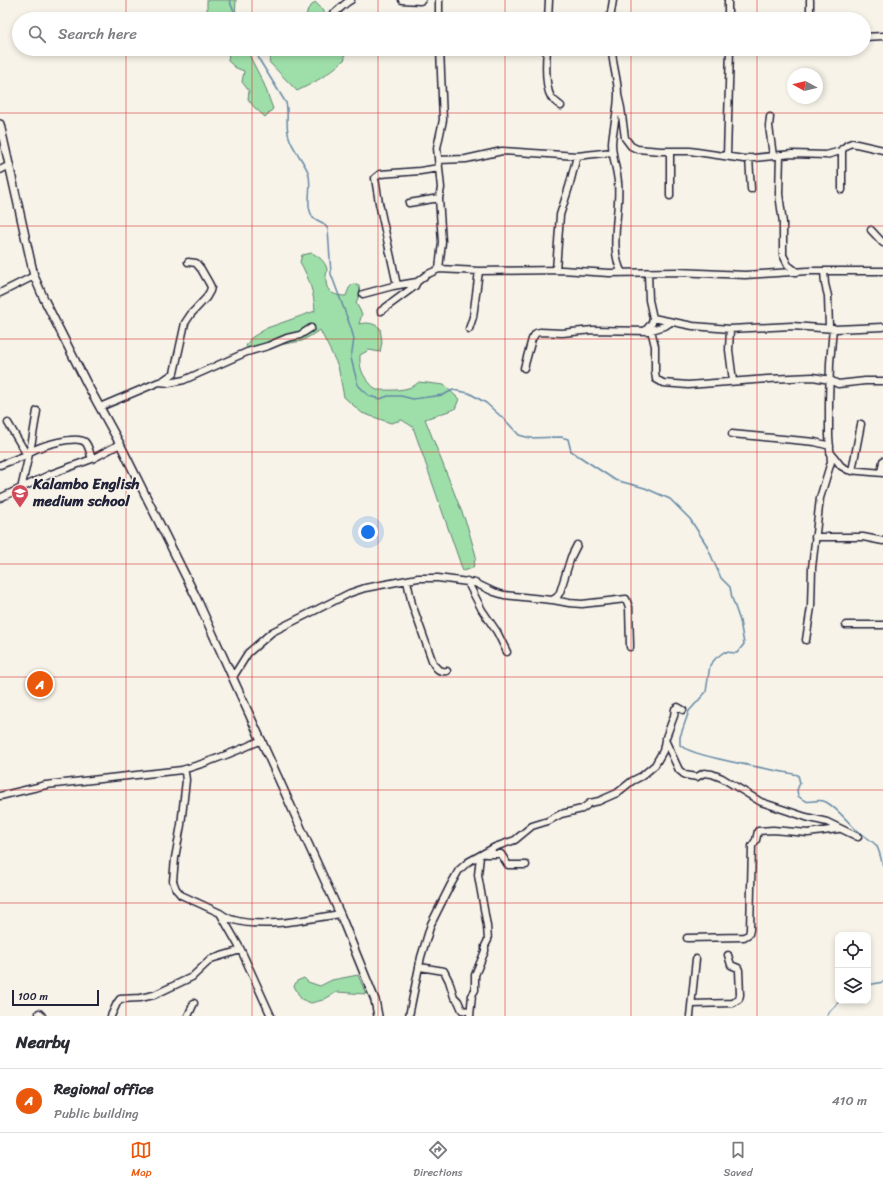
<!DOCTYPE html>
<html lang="en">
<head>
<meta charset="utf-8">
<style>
  :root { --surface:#fff; --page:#f7f7f7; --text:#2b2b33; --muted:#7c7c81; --line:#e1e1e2; --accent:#ea580c }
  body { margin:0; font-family:Sriracha,sans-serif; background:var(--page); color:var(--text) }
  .controls { position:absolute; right:12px; bottom:12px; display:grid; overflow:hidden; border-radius:8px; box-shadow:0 2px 6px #0003 }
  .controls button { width:36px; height:36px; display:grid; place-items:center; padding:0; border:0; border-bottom:1px solid var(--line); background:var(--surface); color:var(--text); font:20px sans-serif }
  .compass { position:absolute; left:787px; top:68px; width:36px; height:36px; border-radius:50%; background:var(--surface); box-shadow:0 2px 6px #0003; rotate:278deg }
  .scale { position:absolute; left:12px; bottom:10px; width:87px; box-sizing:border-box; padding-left:4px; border:2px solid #22223b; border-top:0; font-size:11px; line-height:14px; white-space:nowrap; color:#22223b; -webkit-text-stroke:3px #f7f3e8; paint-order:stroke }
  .you { position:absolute; left:368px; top:532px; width:14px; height:14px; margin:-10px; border:3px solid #fff; border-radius:50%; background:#1a73e8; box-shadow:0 0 0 6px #1a73e833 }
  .badge { display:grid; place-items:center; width:26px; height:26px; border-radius:50%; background:var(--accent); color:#fff; font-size:13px; font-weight:700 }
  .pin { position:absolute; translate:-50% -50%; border:2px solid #fff; box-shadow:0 1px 4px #0006 }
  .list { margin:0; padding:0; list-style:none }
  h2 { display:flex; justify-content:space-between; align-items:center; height:52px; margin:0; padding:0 16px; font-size:17px }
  h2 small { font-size:13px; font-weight:400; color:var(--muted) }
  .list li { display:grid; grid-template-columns:26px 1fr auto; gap:12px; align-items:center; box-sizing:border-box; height:64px; padding:0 16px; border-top:1px solid var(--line) }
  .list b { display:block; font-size:15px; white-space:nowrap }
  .list p { margin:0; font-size:13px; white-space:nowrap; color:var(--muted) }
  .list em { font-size:13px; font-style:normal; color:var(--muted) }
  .icon { flex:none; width:22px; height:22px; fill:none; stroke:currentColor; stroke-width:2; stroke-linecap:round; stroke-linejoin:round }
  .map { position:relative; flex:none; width:883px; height:1016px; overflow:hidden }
  .search { position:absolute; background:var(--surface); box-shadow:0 2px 6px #0003; left:12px; right:12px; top:12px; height:44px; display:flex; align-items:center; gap:10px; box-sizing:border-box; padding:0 14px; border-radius:22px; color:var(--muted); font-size:15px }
  .sheet { height:116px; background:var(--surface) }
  nav { display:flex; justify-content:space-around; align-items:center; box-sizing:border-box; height:56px; border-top:1px solid var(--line); background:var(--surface); font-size:11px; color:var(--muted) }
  nav a { display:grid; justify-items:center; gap:2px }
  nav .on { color:var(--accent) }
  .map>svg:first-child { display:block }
  .green { fill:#9edfa9; stroke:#608072 }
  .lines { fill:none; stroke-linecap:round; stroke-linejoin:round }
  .stream { stroke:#6389a7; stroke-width:1.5 }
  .minor-casing { stroke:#22223b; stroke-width:9 }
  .tertiary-casing { stroke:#22223b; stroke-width:10 }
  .minor { stroke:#f7f3e8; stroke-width:6 }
  .tertiary { stroke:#f7f3e8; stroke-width:7 }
  .grid { fill:none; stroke:#d62828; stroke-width:1; stroke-opacity:0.55 }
  .labels { text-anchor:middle; stroke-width:3; stroke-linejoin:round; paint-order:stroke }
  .poi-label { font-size:15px; font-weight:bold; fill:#22223b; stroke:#f7f3e8; text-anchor:start }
</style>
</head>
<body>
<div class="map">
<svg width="883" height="1016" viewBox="0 0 883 1016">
  <rect width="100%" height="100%" fill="#f7f3e8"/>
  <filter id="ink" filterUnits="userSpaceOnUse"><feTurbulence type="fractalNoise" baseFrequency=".025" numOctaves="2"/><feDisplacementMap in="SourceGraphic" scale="8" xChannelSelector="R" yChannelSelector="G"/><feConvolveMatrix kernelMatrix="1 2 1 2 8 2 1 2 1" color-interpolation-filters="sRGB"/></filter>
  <g filter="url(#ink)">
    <path class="green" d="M 207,0 L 236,0 L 235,19 L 210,19 L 207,13 Z
      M 315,2 L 324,11 L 324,19 L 305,19 L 308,9 Z
      M 228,49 L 246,49 L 264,84 L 273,109 L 265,117 L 254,107 L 248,99 L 249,91 L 242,82 L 244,71 L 236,68 L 228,61 L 229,52 Z
      M 274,49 L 344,49 L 345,59 C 329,74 316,82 297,91 L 269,62 Z
      M 312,253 C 318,256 325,261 327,269 C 327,273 325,277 326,281 C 326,293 336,296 346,296 L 349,288 L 353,284 L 359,286 L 360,293 L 356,303 L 362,314 L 359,324 C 368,322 373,323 380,328 L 382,342 L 380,352 L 369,350 L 360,355 C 359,373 365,378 376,390 C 390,390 409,392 419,382 L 444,385 L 459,399 L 455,409 L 425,419 L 467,525 L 476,556 L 473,568 L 463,571 L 413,427 L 402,420 L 391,423 L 362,413 L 344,397 L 338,366 L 320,330 L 302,341 L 250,350 L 246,346 L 251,338 L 267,328 L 315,311 C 314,293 309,278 300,262 L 302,255 Z
      M 358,975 L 366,994 L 337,992 L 323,1000 L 311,1003 L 301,999 L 294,986 L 297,981 L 304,978 L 308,982 L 320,986 L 332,980 Z"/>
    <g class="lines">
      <path class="stream" d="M 230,0 L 231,5 L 238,19
        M 255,49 L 260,61 L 286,103 C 289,114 285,125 289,137 C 293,150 304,161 308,172 C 312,184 308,195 309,206 C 309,210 311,214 313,218 L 323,223 L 328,229 L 331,274 L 351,328 L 354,339 L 351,358 L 354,370 L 358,385 L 369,396 L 380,399 L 388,396 L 401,396 L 413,399 L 443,395 L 453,390 L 469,393 L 486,403 L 506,421 L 519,435 L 530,438 L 561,437 L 568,439 L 571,451 L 615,480 L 645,488 L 670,499 L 690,519 L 706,544 L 721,578 L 730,587 L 732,598 L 740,621 L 744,644 L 737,653 L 724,652 L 716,658 L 710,665 L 706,692 L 689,711 L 680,737 L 680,745 C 691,757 777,770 798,775 L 800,783 L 797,790 L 798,796 C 810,807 814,797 826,802 C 836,807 848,822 856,830 C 862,834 871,840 876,845 C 880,851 881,860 883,866
        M 868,985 L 883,982
        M 827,1016 L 830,1011 L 840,1001"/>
      <g class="minor-casing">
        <path id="minor" d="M 402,0 L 420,1 L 422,0
          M 439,0 L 439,19
          M 728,0 L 728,19
          M 325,19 C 336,15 341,5 351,0
          M 548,19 L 549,0
          M 610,19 L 613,0
          M 810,19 L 810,0
          M 864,37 L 883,36
          M 440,49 L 443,120 L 437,148 L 441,188 L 439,198 L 442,242 L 439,269 L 479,271 L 562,270 L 609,273 L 677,272 L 745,275 L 808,271 L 883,271
          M 547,49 C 546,61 545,87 551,97 C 553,100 557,103 561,106
          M 612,49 C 612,64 618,79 618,94 C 618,111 613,127 612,143 C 612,157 617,169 618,182 C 621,211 608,247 622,273
          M 618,95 L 621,108 L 625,138 L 631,146 L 637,149 L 661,151 L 690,151 L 744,159 L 792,154 L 826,155 L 841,151 L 847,145 L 852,143 L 883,150
          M 770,117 L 769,126 L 773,156
          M 670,152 L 670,196
          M 780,155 L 779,194 L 783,223 L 783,255 L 788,265 L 797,272
          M 727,156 L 730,49
          M 749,158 L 751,189
          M 438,160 L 466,159 L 502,151 L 577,156 L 612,152
          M 0,170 L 10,165
          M 842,190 L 842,149
          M 409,203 L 439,198
          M 871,230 L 883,243
          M 556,270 L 560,215 L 569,187 L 577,156
          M 824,271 L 825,284 L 828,296 L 829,328
          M 397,285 L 379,203 L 375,178 L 380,174 L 420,171 L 439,168
          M 0,293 L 34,276
          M 363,294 L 393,286 L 417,282 L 426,275 L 439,269
          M 381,311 L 415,286 L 417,282
          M 653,318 L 693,326 L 730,329 L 792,326 L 835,329 L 883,327
          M 469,329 L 473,317 L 479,271
          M 730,329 L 729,350 L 733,381
          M 651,330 L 655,346 L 655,372 L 656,379 L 663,383 L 688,385 L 768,379 L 813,377 L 830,380 L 838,384 L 865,381 L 883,381
          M 645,331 L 652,323 L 653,318 L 649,300 L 648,273
          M 524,368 L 532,339 L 536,333 L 540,332 L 562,333 L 593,330 L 648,331 L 665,326 L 671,322
          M 161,382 L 174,373 L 185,323 L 191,314 L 206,298 L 210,291 L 211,287 L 209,283 L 201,269 L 196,263 L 188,262
          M 100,407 L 159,382 L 169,383 L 184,380 L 247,352 L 268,346 L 287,338 L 300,335 L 311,328
          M 8,423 L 27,455
          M 732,434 L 815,442 L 830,446
          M 30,452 C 40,446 75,435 85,442 C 89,446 90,454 92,459
          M 831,453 L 841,466 L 848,470 L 883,473
          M 0,465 L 29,454
          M 852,471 L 861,424
          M 881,473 L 883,461
          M 21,489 L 32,441 L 37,411
          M 0,498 L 51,474 L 92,459 L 120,444
          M 815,537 L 863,537 L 883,541
          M 407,581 L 412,604 L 433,663 C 437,670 440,672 447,671
          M 467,581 L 482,610 L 497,632 L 507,652
          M 553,600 L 569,603 L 582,604 L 626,599 L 629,607 L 630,647
          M 846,625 L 883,625
          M 806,640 L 811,607 L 812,568 L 820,498 L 831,462 L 829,436 L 829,403 L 830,363 L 833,328
          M 233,677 L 248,653 L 272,632 L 350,593 L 365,588 L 418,578 L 438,578 L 475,583 L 494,592 L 504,595 L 552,600 L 557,597 L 560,592 L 571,557 L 577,545
          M 665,740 L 679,770 L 685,775 L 697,777 L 704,773 L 712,774 L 722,778 L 761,802 L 806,817 L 827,822 L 858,837
          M 182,770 L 185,773 L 186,780 L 181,825 L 175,858 L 173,881 L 176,889 L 181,895 L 220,913 L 241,950 L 271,1016
          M 0,796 L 46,785 L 182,770 C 210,762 235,752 262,740
          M 486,854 L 501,854 L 508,865 L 526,865
          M 220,913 C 224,916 229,919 234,920 C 266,929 307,919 340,914
          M 687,938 L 744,937 L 749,934 L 750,930 L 752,846 L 756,840 L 758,831 L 773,830 L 808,833 L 838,829
          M 420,967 L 444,971 L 449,981 L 454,997 L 458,1001 L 462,1010 L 468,1011 L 470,1013
          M 692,1004 L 733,1003 L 739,999 L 740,995 L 739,970 L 738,968 L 731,965 L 728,955
          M 39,1013 L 42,1016
          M 111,1016 L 117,1003 L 120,999 L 140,998 L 154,995 L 192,977 L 211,959 L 241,950
          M 188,1016 L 194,1003
          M 409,1016 L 421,957 L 431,924 L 450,886 L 459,870 L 468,862 L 495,847 L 515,840 L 532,826 L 548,821 L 561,814 L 582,809 L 590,803 L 599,801 L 617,793 L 632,781 L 642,776 L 655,765 L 663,751 L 665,740 L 674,716 L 675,709 L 678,707 L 683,710
          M 470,1016 L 472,995 L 475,990 L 475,975 L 485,951 L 485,946 L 488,940 L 487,926 L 478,875 L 480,856
          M 690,1016 L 696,959"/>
      </g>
      <g class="tertiary-casing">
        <path id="tertiary" d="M 0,124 L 34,276 L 44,299 L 87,384 L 120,444 L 196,597 L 340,914 L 375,1000 L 378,1016"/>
      </g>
      <use href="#minor" class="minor"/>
      <use href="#tertiary" class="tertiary"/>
    </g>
  </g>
  <path class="grid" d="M 126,0 L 126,19M 252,0 L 252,19M 378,0 L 378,19M 505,0 L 505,19M 631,0 L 631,19M 757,0 L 757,19M 126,49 L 126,1016M 252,49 L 252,1016M 378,49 L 378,1016M 505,49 L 505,1016M 631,49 L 631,1016M 757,49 L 757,1016M 0,113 L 883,113M 0,226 L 883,226M 0,339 L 883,339M 0,452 L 883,452M 0,564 L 883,564M 0,677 L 883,677M 0,790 L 883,790M 0,903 L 883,903"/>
  <defs>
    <g id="school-pin" transform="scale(0.9)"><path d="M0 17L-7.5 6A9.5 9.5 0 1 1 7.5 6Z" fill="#d1495b" stroke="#f7f3e8"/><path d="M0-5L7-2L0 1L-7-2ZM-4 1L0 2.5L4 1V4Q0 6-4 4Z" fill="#fff"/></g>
  </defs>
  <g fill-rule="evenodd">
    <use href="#school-pin" x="20" y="493"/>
  </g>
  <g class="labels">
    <g class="poi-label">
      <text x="33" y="489">Kalambo English<tspan x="33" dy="17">medium school</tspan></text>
    </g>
  </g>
</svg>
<div class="controls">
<button><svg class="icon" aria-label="locate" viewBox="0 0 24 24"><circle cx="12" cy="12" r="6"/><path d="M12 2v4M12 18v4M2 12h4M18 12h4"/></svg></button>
<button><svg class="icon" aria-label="layers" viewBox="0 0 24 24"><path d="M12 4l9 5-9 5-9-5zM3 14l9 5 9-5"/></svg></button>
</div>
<svg class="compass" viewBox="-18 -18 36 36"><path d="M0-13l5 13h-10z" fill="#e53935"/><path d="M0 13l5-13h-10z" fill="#7c7c81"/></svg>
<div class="scale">100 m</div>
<div class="you"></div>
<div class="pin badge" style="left:40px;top:684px">A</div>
<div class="search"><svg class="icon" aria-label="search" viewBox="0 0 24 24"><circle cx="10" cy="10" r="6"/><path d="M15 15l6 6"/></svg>Search here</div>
</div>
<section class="sheet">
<h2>Nearby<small></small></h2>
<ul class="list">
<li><span class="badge">A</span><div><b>Regional office</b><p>Public building</p></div><em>410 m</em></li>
</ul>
</section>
<nav>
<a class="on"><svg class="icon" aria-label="map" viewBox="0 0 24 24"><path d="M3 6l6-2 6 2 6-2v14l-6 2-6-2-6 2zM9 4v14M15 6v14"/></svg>Map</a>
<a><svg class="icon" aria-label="directions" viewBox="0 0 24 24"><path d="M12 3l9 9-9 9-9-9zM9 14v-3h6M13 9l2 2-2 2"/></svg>Directions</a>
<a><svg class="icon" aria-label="saved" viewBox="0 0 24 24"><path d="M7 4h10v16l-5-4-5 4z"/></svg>Saved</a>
</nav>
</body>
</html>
